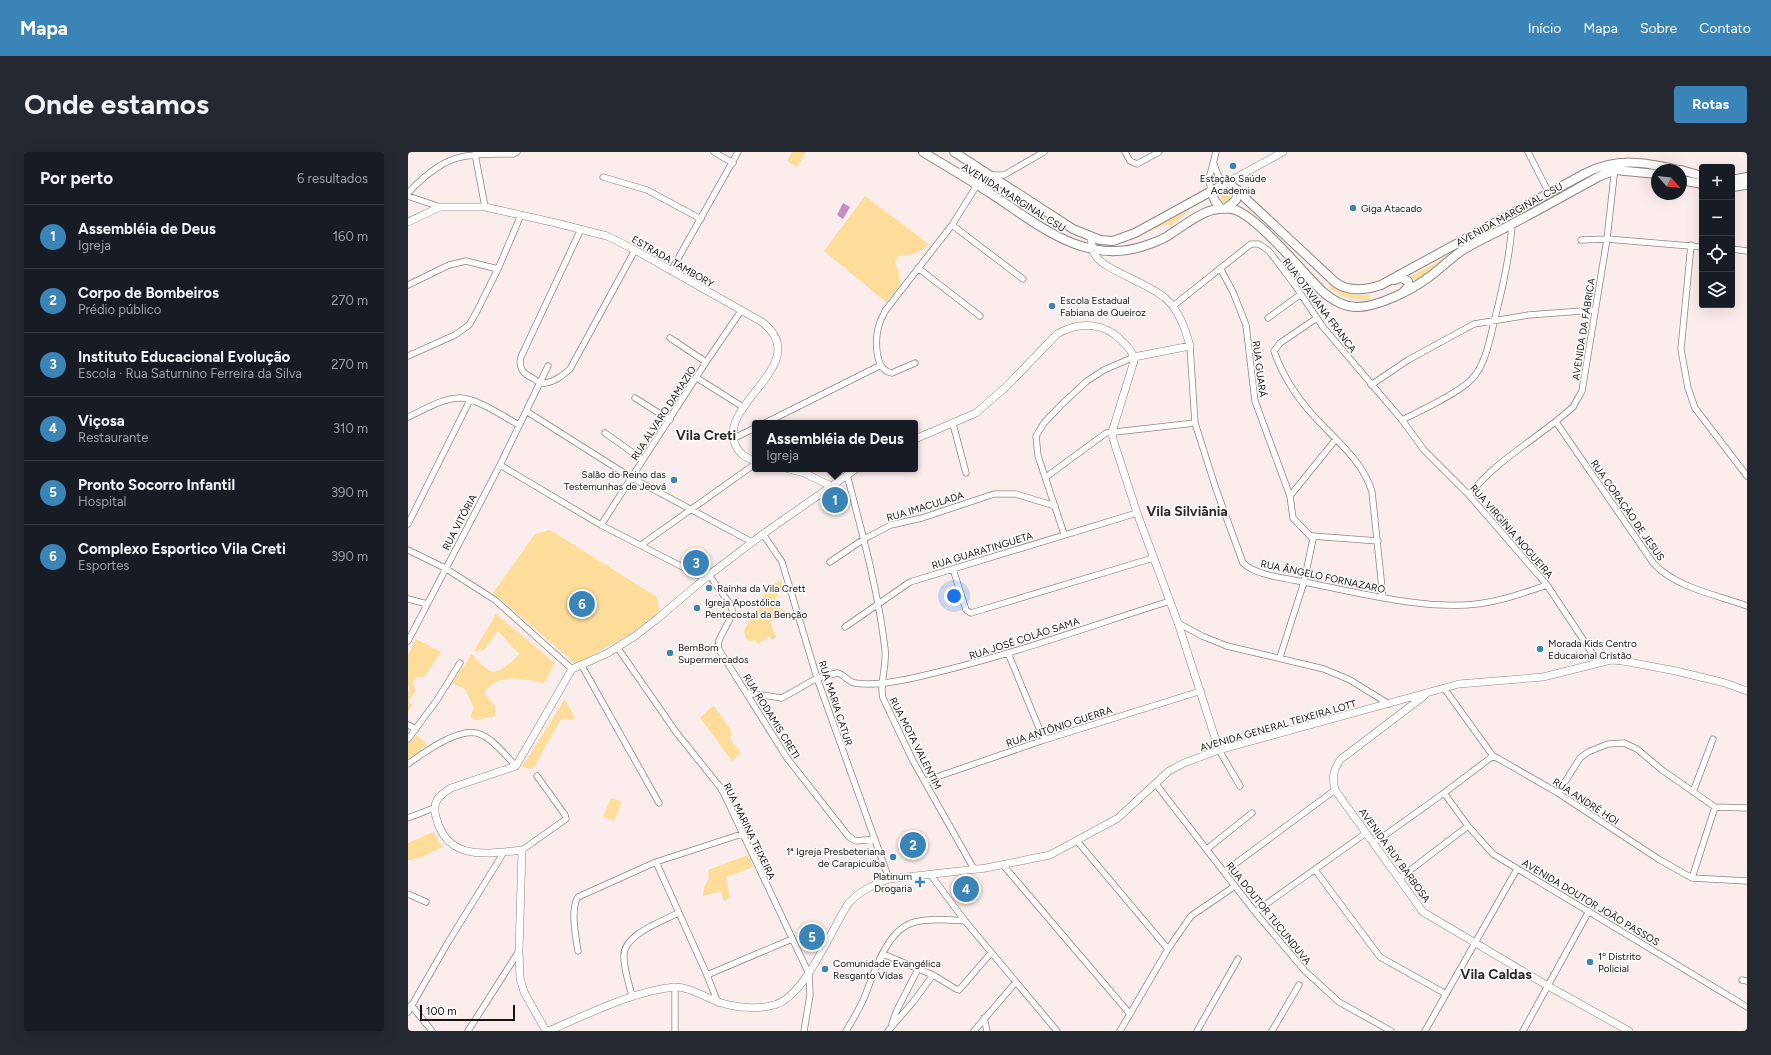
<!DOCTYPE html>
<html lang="pt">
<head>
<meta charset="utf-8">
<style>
  :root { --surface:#171b24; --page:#242831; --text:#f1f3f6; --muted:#9ea1a6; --line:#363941; --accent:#3a84b8 }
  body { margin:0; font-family:Figtree,sans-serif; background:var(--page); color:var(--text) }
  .controls { position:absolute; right:12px; top:12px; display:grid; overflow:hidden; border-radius:4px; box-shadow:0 4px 16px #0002 }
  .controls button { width:36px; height:36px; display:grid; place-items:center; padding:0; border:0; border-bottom:1px solid var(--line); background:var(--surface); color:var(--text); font:20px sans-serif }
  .compass { position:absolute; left:1243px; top:12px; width:36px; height:36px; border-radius:50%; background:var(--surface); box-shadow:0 4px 16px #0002; rotate:118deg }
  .scale { position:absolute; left:12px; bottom:10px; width:95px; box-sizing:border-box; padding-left:4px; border:2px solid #181312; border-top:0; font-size:11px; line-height:14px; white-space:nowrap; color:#181312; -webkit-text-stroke:3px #fefefe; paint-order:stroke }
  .you { position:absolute; left:546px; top:444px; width:14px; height:14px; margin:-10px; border:3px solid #fff; border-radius:50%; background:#1a73e8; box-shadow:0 0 0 6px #1a73e833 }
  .badge { display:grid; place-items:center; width:26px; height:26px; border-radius:50%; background:var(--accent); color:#fff; font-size:13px; font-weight:700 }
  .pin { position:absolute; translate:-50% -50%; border:2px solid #fff; box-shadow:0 1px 4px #0006 }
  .popup { position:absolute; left:344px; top:268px; width:166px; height:52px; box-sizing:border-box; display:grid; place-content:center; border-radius:4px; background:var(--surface); filter:drop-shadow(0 1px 3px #0005); font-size:13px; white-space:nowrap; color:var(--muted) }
  .popup b { font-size:15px; color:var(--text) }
  .popup::after { content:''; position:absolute; left:50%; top:100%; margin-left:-8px; border:8px solid transparent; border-top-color:var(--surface) }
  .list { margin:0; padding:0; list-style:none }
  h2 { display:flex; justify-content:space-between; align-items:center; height:52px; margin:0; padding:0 16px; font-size:17px }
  h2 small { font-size:13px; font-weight:400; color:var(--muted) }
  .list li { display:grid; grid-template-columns:26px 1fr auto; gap:12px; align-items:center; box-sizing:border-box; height:64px; padding:0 16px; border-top:1px solid var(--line) }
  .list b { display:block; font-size:15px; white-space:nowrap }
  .list p { margin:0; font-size:13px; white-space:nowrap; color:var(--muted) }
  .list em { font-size:13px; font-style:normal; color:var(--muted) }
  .icon { flex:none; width:22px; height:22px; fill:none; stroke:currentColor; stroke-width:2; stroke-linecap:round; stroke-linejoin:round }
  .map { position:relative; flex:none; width:1339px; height:879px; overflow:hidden; border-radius:4px }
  header { display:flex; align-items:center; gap:24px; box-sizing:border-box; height:56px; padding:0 20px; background:var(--accent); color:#fff }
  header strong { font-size:19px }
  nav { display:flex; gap:22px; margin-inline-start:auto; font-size:14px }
  .intro { display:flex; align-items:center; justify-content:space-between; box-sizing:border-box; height:96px; padding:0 24px }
  h1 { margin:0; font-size:28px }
  .button { padding:10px 18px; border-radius:4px; background:var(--accent); color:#fff; font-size:14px; font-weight:700 }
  main { display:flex; gap:24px; padding:0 24px }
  aside { flex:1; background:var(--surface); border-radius:4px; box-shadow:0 4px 16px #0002 }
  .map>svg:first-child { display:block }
  .green { fill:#fedc9a }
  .water { fill:#c58ec2 }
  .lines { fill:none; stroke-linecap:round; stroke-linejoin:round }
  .minor-casing { stroke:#918583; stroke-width:7 }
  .tertiary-casing { stroke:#918583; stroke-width:8 }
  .secondary-casing { stroke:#918583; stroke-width:10 }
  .minor { stroke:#fff; stroke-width:5.5 }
  .tertiary { stroke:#fff; stroke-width:7 }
  .secondary { stroke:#fff; stroke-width:8 }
  .poi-dot { fill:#3a84b8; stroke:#fefefe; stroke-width:1.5 }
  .labels { text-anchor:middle; stroke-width:3; stroke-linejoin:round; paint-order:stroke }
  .poi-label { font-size:10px; fill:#181312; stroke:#fefefe; text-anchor:start }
  .street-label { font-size:10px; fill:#181312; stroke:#fefefe }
  .district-label { font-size:14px; font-weight:bold; fill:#322827; stroke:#fefefe }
</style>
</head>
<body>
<header>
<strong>Mapa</strong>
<nav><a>Início</a><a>Mapa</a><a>Sobre</a><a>Contato</a></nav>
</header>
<div class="intro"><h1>Onde estamos</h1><a class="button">Rotas</a></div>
<main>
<aside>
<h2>Por perto<small>6 resultados</small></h2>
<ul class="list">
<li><span class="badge">1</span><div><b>Assembléia de Deus</b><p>Igreja</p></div><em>160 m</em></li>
<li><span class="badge">2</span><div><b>Corpo de Bombeiros</b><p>Prédio público</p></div><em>270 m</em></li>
<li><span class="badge">3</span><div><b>Instituto Educacional Evolução</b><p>Escola · Rua Saturnino Ferreira da Silva</p></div><em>270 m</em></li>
<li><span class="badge">4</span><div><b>Viçosa</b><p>Restaurante</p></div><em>310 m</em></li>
<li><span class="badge">5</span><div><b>Pronto Socorro Infantil</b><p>Hospital</p></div><em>390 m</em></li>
<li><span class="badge">6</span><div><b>Complexo Esportico Vila Creti</b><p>Esportes</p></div><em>390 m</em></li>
</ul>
</aside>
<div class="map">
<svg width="1339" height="879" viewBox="0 0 1339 879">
  <rect width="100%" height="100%" fill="#fbedec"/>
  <path class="green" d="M 384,0 L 398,0 L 389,15 L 379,9 Z
    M812.5 45a4.5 4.5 0 1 1 9 0a4.5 4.5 0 1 1-9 0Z
    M 457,44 L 521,92 C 511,102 504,103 490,104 L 487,112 L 491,120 L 492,133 L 478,150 L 416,99 Z
    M 783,57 L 763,74 L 759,72 L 739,80 Z
    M 1054,96 L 1008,130 L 1004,124 Z
    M 925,134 C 940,142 946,144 963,143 L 961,148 L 939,146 L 919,135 Z
    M 142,378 L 249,445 L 251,460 L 222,482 L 168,512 L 85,441 L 127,382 Z
    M 373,428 L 375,439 L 370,441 L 366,453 L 378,459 L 362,470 L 368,485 L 364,488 L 361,484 L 350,492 L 347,488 L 342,489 L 338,487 L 336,478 L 353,452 L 356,442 L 363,434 Z
    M 88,462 L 147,511 L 136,531 C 114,527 90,520 76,541 L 88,555 L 87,564 L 69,568 L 62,565 L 66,556 L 57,537 L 44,531 L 64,502 C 69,507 74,514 80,518 C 90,525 105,508 111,502 L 90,479 L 76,498 L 66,499 Z
    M 8,487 L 33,500 L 17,524 L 5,527 L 5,533 L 8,538 L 1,549 L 4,553 L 0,560 L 0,541 L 2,537 L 0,533 L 0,503 Z
    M 157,547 L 167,567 L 153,567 L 125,617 L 114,615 Z
    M 306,554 L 324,580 L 322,587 L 333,601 L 324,609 L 292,566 L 301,557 Z
    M 9,583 L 19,593 L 0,608 L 0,591 Z
    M 203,646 L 214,650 L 206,669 L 195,665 Z
    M 25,680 L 34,695 L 15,705 L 0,708 L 0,691 Z
    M 340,703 L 345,715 L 318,725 L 322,746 L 316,749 L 313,739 L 295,744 L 296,735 L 301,726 L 300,718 Z"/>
  <path class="water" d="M 435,51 L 442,55 L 435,67 L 429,63 Z"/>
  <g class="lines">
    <g class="minor-casing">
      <path id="minor" d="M 306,0 L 325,11
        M 717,0 L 722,9 L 729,12 L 751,0
        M 1120,0 L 1141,41
        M 67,2 L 77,55
        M 806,12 L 810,23 L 817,31
        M 195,25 L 239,38 L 293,67
        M 803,39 L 801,27 L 808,0
        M 0,41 C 14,26 34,9 53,5 C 70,1 88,2 105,2 L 109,0
        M 0,44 L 32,55
        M 544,73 L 615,127
        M 173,77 L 113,205 C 110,217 116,222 126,227 C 129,229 133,232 137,231 C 147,230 155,223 162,217 L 227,98
        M 1173,88 L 1199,87 L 1294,95
        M 1283,93 L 1273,197 L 1280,236 L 1287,256 L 1339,324
        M 1324,97 L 1339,99
        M 510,116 L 572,164
        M 812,116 L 825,140 L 838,173 L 847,249 L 882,344 L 885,366 L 905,387 L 896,430 L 872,505
        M 263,119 L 330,0
        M 886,132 L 897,122
        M 0,133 L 41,113 L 58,109 L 90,117
        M 765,154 L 843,92 L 851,92 L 861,99 L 886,132 L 915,175 L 994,268 L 1016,298 L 1061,343 L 1139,433 L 1190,510
        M 860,166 L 893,142
        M 909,166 L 872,191 L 866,199 C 874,222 887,243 904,262 C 925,286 955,308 964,340 L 975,446
        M 262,186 L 298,210
        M 782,194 L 787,271 L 808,337 L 835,411 C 848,424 882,427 901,431 C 952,441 1017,458 1069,452 C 1093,449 1116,441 1139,433
        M 0,204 L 47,183 L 61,173 L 68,161 L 90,117 L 113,63
        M 507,211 L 484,221 C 465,218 467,184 472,170 C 473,166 476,163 477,159 L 544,73 L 569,33 L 584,23 L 596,23 L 636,0
        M 289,226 L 335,255
        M 963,233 L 1000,208 L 1066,172 L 1121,163 L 1187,158
        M 227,246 L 262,268
        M 118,259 L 224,326 L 344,390
        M 0,265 C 16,258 34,246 52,246 C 69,246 96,265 111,273
        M 994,268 C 1012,259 1049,242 1063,228 C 1078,213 1082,186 1087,166 C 1095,135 1102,105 1104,72
        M 1148,270 L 1246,412 C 1269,436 1309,443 1339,454
        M 357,271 L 473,213
        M 545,272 L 558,321
        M 197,281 L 235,308
        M 324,287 L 347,276
        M 92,313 L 193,373 L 296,426
        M 439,323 C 454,380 470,438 477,497 C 479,514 471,533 475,546 L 505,609 L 566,717
        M 638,325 L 698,281 L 787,271
        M 1061,343 C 1089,308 1124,290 1158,261 L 1165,255 L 1174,239 L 1199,87 L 1207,15
        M 882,344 L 928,287
        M 0,372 L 62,248
        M 193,373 L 298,210 L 333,159
        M 355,382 L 374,410 L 409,526 L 481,727
        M 656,382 L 630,304 L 628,284 L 636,271 L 653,253 L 679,229 L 696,218 L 726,205
        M 904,384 L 970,389
        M 233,393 L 347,312
        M 0,398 L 37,416 L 87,448 L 164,517
        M 422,410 L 456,387 L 483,373 L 514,366 L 586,342 L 608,342 L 647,354
        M 545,417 L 558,458 L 563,461 L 745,406
        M 301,423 L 322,452 L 325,461 L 311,488 L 310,496 L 379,606 L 441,685 L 448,689 L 467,687
        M 0,447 L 19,452
        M 770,471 L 794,484 L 819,494 L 916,517 L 942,528 L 981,552
        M 437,475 L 502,430 L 729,361
        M 0,489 L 92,313 L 140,214
        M 209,495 L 268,580 L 312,635 L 317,644 L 401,822 L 402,843 L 396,879
        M 600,501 L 636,588
        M 174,514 L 251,651
        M 1036,536 L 1085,604 L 1091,607 L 1150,641 L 1252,708 L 1284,726 L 1339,729
        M 340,541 L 374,546 L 409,526 L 429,521 C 436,522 440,530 447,531 C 467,535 502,527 522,522 C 604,503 682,474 762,449
        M 0,573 L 8,577
        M 0,587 L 29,548 L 52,511
        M 811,598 L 832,634
        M 0,612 C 15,601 54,572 74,583 C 87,589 98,604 108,614
        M 517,629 L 636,588 L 793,539
        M 747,631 L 847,760 L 897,819 L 931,850 L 983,879
        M 1285,640 L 1305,587
        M 1036,641 L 1060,674 L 1085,702 L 1339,855
        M 1150,641 L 1172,606 L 1180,600 L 1200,592 L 1216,591 L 1229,597 L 1254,618 L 1307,655 L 1339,656
        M 0,666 L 26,656
        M 669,689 L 760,797
        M 966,691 L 1036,641 L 1085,604
        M 799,697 L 844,661
        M 114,698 L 158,667 L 157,663 L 129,624
        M 248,710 L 299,823 L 310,851
        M 595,713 L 722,862
        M 907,718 L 972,805 L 1038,842
        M 816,720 L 927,638
        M 522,722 L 557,769 L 649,879
        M 992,726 L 1060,674
        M 1284,726 L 1307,655
        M 0,742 L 18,750
        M 847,760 L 958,681
        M 170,799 C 168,786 162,757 170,745 L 248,710 L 334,682
        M 475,802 L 525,823 L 548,837 L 551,838 L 583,801
        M 299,823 L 384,787
        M 1334,828 L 1339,829
        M 224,844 C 221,832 216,818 216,805 C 214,783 253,770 270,761
        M 3,853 L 24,879
        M 0,860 L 39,792 L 96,700
        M 576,866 L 579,879
        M 484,872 L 488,860 L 510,817
        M 60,879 L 111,799
        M 267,879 L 267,835
        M 438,879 C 444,869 451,858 456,846 C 466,822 478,777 507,770 C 523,766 541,768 557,769
        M 480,879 L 505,850 L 525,823
        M 566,879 L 608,830
        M 712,879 L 760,797 L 783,764 L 827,734
        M 789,879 L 830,807
        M 864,879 L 891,833
        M 1017,879 L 1109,717
        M 1115,879 L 1181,759"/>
    </g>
    <g class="tertiary-casing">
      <path id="tertiary" d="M 820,30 L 875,0
        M 0,70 L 32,55 L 77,55 L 148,71 L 199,84 L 227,98 L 354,170 C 407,211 310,251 327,292 C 331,302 338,306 347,309
        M 683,85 C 684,91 684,98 687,103 C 696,118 740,131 757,146 C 771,158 777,176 782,194 L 726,205
        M 507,287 L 568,261 L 599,234 L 649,182 C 671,169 696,170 715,190 C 720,195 726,201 726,209 L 704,280 L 705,287 L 729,361 L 770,471 L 811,598
        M 381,317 L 396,321 L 423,334
        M 1016,544 L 933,607 C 925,618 924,625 927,638 L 1015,760 L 1140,834 L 1221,879
        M 138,879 L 116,840 L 112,826 L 111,799 L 114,698 C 77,702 39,709 28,665 C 24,650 30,644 43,636 L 108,614 L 164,517 L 200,501 L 227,484 L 249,467 L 301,423 L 355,382 L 448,317
        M 140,879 C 181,862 222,840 266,835 C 283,834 303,850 321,853 C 334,856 353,857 366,853 C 397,845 423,778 440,752 C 451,739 465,733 481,727 L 578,716 L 642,703 L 710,666 L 761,619 L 776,611 L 811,598 L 1051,532 L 1135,525 L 1203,508 L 1215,509 L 1268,519 L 1317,531 L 1339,539"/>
    </g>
    <g class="secondary-casing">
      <path id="secondary" d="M 515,0 C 538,14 562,28 585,43 C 632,74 679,115 739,93 C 748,90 757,87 764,81 C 783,69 800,53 824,57 C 847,61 895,121 914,139 C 924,148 935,155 949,155 C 970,155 1004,138 1021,125 C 1032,117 1041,108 1052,100 C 1068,89 1087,82 1104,72 C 1133,57 1161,41 1190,25 L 1207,18 L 1249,22
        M 546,0 L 665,77 L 692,88 L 705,89 L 727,81 L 820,30 L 927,130 C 941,141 958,138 973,133 L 1176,22 C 1208,5 1237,10 1271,18
        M 1273,18 L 1294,24
        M 1273,28 L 1294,32
        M 1324,28 L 1339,25
        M 1324,35 L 1339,33
        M 803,39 L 807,49 L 813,57
        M 817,57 L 828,48 L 830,38
        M 986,128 L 993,126 L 1000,129 L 1001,134 L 996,139"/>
    </g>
    <use href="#minor" class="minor"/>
    <use href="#tertiary" class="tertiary"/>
    <use href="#secondary" class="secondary"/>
  </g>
  <g class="poi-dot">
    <circle cx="825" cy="14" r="4"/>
    <circle cx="945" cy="56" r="4"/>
    <circle cx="644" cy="154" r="4"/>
    <circle cx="266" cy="328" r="4"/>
    <circle cx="301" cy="436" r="4"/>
    <circle cx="289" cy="456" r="4"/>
    <circle cx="1132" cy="497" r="4"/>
    <circle cx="262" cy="501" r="4"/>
    <circle cx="485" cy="705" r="4"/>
    <path d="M510 724h4v4h4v4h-4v4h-4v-4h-4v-4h4z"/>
    <circle cx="1182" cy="810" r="4"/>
    <circle cx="417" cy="817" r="4"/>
  </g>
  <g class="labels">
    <g class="poi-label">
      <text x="825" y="30" text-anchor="middle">Estação Saúde<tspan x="825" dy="12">Academia</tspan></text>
      <text x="953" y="60">Giga Atacado</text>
      <text x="652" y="152">Escola Estadual<tspan x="652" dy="12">Fabiana de Queiroz</tspan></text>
      <text x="258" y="326" text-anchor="end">Salão do Reino das<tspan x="258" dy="12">Testemunhas de Jeová</tspan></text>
      <text x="309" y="440">Raínha da Vila Crett</text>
      <text x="297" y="454">Igreja Apostólica<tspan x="297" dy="12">Pentecostal da Benção</tspan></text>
      <text x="1140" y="495">Morada Kids Centro<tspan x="1140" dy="12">Educaional Cristão</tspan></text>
      <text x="270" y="499">BemBom<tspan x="270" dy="12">Supermercados</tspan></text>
      <text x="477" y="703" text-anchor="end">1ª Igreja Presbeteriana<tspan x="477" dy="12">de Carapicuíba</tspan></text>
      <text x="504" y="728" text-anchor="end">Platinum<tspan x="504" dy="12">Drogaria</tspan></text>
      <text x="1190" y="808">1º Distrito<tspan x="1190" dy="12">Policial</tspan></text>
      <text x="425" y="815">Comunidade Evangélica<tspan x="425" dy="12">Resganto Vidas</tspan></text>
    </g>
    <g class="street-label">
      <text transform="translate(606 45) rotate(32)" y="4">AVENIDA MARGINAL CSU</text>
      <text transform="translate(1101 62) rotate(-29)" y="4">AVENIDA MARGINAL CSU</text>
      <text transform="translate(265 109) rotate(30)" y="4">ESTRADA TAMBORY</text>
      <text transform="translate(912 153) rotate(53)" y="4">RUA OTAVIANA FRANCA</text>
      <text transform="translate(1175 177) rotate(-81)" y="4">AVENIDA DA FÁBRICA</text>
      <text transform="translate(852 217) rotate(83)" y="4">RUA GUARÁ</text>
      <text transform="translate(255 261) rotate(-57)" y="4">RUA ÁLVARO DAMAZIO</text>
      <text transform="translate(517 354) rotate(-17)" y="4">RUA IMACULADA</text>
      <text transform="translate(1220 358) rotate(55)" y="4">RUA CORAÇÃO DE JESUS</text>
      <text transform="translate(51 370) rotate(-62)" y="4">RUA VITÓRIA</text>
      <text transform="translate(1104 379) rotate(49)" y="4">RUA VIRGÍNIA NOGUEIRA</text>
      <text transform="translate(574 398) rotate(-17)" y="4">RUA GUARATINGUETA</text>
      <text transform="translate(915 424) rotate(12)" y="4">RUA ÂNGELO FORNAZARO</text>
      <text transform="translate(616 486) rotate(-18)" y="4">RUA JOSÉ COLÃO SAMA</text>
      <text transform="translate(428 551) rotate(72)" y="4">RUA MARIA CATUR</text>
      <text transform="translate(364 564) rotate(58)" y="4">RUA RODAMIS CRETI</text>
      <text transform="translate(870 573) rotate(-16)" y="4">AVENIDA GENERAL TEIXEIRA LOTT</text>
      <text transform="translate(651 574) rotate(-18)" y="4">RUA ANTÔNIO GUERRA</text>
      <text transform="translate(508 591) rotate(63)" y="4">RUA MOTA VALENTIM</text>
      <text transform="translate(1178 649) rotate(33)" y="4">RUA ANDRÉ HOI</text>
      <text transform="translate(342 679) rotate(64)" y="4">RUA MARINA TEIXEIRA</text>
      <text transform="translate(987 703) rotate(54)" y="4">AVENIDA RUY BARBOSA</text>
      <text transform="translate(1183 750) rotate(31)" y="4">AVENIDA DOUTOR JOÃO PASSOS</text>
      <text transform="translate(861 761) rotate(51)" y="4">RUA DOUTOR TUCUNDUVA</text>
    </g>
    <g class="district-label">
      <text x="298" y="288">Vila Creti</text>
      <text x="779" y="364">Vila Silviânia</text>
      <text x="1088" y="827">Vila Caldas</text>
    </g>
  </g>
</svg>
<div class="controls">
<button>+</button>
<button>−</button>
<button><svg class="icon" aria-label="locate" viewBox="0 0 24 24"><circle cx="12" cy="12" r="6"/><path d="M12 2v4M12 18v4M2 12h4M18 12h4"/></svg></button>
<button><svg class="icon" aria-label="layers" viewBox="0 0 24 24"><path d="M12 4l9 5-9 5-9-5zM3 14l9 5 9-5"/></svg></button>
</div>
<svg class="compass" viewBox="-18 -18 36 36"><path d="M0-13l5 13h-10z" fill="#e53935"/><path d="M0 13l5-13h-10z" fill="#9ea1a6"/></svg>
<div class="scale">100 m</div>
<div class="you"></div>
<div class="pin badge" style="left:427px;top:348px">1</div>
<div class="popup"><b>Assembléia de Deus</b>Igreja</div>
<div class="pin badge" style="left:505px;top:693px">2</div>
<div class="pin badge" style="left:288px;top:411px">3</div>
<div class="pin badge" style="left:558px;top:737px">4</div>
<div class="pin badge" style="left:404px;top:785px">5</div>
<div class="pin badge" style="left:174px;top:452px">6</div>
</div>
</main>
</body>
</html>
